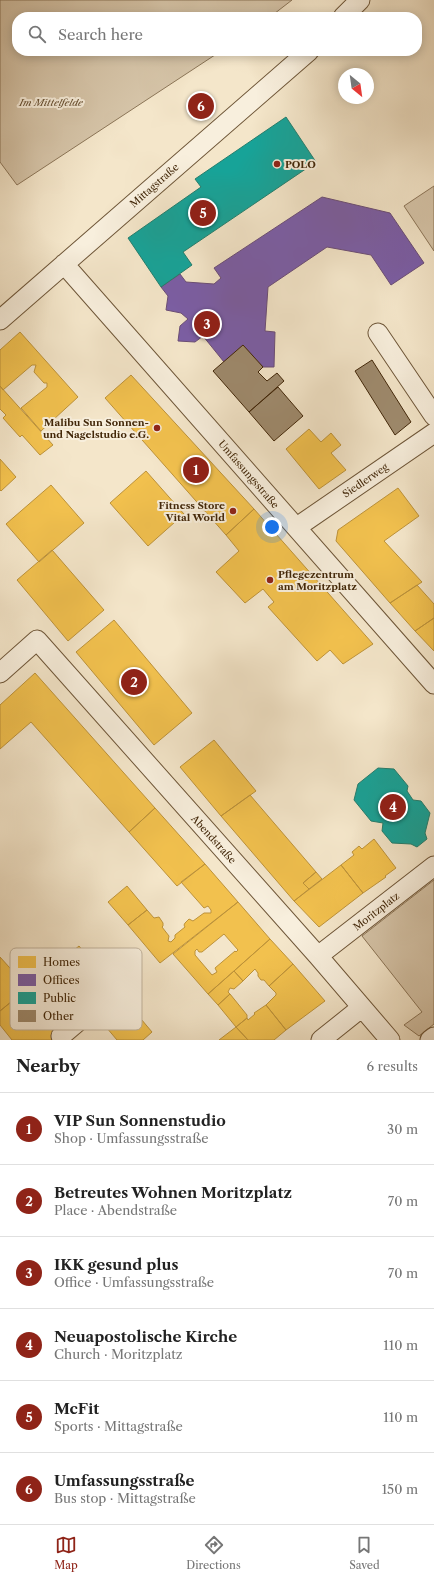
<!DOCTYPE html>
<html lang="en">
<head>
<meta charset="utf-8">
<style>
  :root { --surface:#fff; --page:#f6f6f6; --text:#222; --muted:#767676; --line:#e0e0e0; --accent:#8f2418 }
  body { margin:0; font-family:"Libre Caslon Text",serif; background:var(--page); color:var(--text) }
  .compass { position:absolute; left:338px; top:68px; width:36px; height:36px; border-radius:50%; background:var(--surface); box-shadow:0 2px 10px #0003; rotate:151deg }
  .you { position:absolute; left:272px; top:527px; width:14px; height:14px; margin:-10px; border:3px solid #fff; border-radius:50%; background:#1a73e8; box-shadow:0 0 0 6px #1a73e833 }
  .badge { display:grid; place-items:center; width:26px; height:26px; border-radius:50%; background:var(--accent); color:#fff; font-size:13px; font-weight:700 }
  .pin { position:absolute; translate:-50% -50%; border:2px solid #fff; box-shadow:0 1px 4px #0006 }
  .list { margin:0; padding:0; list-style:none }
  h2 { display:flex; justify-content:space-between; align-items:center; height:52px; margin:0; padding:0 16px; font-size:17px }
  h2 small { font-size:13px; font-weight:400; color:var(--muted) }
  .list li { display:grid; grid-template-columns:26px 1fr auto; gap:12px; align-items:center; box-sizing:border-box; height:72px; padding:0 16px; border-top:1px solid var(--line) }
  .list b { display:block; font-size:15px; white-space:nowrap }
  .list p { margin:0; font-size:13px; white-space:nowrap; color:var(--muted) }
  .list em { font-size:13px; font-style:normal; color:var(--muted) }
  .icon { flex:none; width:22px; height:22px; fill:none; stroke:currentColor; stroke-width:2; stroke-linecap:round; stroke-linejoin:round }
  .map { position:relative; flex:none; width:434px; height:1040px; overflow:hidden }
  .search { position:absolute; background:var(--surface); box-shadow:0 2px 10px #0003; left:12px; right:12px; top:12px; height:44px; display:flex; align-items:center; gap:10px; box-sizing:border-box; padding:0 14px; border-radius:16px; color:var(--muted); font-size:15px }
  .sheet { height:484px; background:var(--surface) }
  nav { display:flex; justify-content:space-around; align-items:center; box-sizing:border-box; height:56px; border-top:1px solid var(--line); background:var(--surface); font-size:11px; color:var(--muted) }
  nav a { display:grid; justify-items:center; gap:2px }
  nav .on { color:var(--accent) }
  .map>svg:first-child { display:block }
  .green { fill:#d6c5a9; stroke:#8c7658 }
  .homes { fill:#f2c14e; stroke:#bd9239; fill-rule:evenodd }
  .offices { fill:#7b5ea7; stroke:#6a4d77 }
  .public { fill:#17a398; stroke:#247e6d }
  .building { fill:#9e8a6d; stroke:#412608 }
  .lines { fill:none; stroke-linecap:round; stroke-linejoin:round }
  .minor-casing { stroke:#6e5638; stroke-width:21 }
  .minor { stroke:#f8efdd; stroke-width:19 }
  .poi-dot { fill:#8f2418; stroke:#f8efdd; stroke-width:1.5 }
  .labels { text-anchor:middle; stroke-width:4; stroke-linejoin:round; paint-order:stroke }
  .park-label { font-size:10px; font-style:italic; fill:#664e30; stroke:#f8efdd }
  .poi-label { font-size:10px; font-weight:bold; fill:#412608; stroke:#f8efdd; text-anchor:start }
  .street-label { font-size:10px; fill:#412608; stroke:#f8efdd }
  .key { fill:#f8efdd; stroke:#c1b39d; stroke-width:1 }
  .key-label { font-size:11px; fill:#412608 }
</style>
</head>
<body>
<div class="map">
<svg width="434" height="1040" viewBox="0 0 434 1040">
  <rect width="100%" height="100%" fill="#f4e6ca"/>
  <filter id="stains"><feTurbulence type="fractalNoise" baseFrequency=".005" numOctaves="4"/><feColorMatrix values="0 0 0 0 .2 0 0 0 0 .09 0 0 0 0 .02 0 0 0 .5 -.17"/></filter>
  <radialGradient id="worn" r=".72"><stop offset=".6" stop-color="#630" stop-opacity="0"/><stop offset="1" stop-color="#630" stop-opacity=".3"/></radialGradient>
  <path class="green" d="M 0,0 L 292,0 L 270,17 L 17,17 L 17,51 L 221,51 L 17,185 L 0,162 Z
    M 434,186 L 434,251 L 404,206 Z
    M 434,880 L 434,1024 L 419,1036 L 404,1025 L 422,1012 L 362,936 Z"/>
  <path class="homes" d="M 20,332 L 78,397 L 41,431 L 21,408 L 47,387 L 47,383 L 44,383 L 34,372 L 36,365 L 32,365 L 3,390 L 0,386 L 0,350 Z
    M 131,375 L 254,509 L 226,535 L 105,398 Z
    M 0,386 L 53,445 L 40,455 L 22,435 L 20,437 L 3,418 L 6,415 L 0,409 Z
    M 309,429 L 321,442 L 331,433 L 341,445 L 331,453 L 346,470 L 319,489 L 286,449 Z
    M 0,459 L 16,477 L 1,491 L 0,490 Z
    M 146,471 L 184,514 L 148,546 L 110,503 Z
    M 51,485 L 84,523 L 39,562 L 6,524 Z
    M 398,488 L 419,516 L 384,541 L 422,582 L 390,603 L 336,541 L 338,530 Z
    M 254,509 L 373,644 L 343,664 L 330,650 L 317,661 L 268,607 L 274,602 L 263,589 L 245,603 L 216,572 L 239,551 L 226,535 Z
    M 52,550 L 104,610 L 68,641 L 17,580 Z
    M 417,585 L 434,604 L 434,618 L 415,631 L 390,603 Z
    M 434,618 L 434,651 L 415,631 Z
    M 114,620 L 192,713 L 154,745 L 76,652 Z
    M 35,673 L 155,808 L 129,832 L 31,722 L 0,749 L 0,705 Z
    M 214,740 L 256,791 L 221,816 L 180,767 Z
    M 250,795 L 316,872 L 303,883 L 309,889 L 294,901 L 221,816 Z
    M 155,808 L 205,864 L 177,886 L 129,832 Z
    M 374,839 L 396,868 L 385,876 L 386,877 L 363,893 L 341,865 L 354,855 L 352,852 L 359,846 L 362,849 Z
    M 205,864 L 238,902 L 160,963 L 128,925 L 147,910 L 154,918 L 159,917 L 163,923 L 163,926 L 162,927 L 169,936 L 168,941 L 171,942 L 175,938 L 175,935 L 185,927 L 184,925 L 185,923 L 189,919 L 193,921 L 204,913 L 211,913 L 211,910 L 208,906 L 204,908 L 181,882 Z
    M 341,865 L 363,893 L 319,927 L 294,901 Z
    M 316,872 L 322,879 L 309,889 L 303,883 Z
    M 127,886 L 147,910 L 128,925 L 108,902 Z
    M 238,902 L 270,939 L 208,994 L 173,954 ZM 224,934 L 238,950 L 236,952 L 235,951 L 215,968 L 217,972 L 212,975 L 195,955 L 195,951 L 197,949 L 199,952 L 202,952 Z
    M 270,939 L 293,964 L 269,986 L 264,980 L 261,980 L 258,976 L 258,973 L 255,969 L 243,981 L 234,971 Z
    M 79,946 L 93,962 L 37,1009 L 23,992 Z
    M 0,957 L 28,988 L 0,1011 Z
    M 93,962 L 152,1032 L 143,1040 L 117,1040 L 69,983 Z
    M 293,964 L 325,1001 L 286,1030 L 266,1005 L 276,995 L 276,993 L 269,986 Z
    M 234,971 L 243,981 L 234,989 L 230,988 L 228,992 L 230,994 L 218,1005 L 208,994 Z
    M 23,992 L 65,1040 L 12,1040 L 0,1025 L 0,1011 Z
    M 230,994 L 247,1015 L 247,1018 L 236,1027 L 218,1005 Z
    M 266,1005 L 286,1030 L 274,1040 L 248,1040 L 236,1027 L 247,1018 L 248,1020 L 255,1014 L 254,1013 Z
    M 236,1027 L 248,1040 L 219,1040 Z"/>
  <path class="offices" d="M 322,197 L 390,213 L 424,263 L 391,285 L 371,255 L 327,247 L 268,287 L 265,331 L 275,332 L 274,367 L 263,367 L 243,345 L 224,362 L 203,336 L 195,342 L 178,341 L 180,326 L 188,319 L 181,313 L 166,310 L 168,296 L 161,287 L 180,274 L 186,282 L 214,284 L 221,278 L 214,268 Z"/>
  <path class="public" d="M 286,117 L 316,162 L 183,252 L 192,265 L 161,287 L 128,238 L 201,187 L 195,179 Z
    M 378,768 L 394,769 L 408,786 L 407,791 L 413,800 L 421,801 L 430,813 L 425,833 L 427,839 L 417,847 L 411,844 L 392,843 L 382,831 L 383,823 L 371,821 L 354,800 L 358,784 Z"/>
  <path class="building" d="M 243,345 L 263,367 L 258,372 L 267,381 L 277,373 L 284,381 L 249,412 L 213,371 Z
    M 372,360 L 411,422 L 395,435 L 355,371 Z
    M 278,387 L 303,416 L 274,441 L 249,412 Z"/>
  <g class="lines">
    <g class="minor-casing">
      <path id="minor" d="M 343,17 L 360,0
        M 64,264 L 434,684
        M 0,320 L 309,51
        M 378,333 L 434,416
        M 297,527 L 434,433
        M 0,673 L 37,640 L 318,956 L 390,1040
        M 318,956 L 434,866
        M 61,1036 L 81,1019
        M 321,1040 L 361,1008
        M 430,1040 L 434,1037"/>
    </g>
    <use href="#minor" class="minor"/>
  </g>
  <g class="poi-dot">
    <circle cx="277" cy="164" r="4"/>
    <circle cx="157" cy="428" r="4"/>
    <circle cx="233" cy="511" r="4"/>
    <circle cx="270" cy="580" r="4"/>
  </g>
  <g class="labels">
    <g class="park-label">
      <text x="51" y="106">Im Mittelfelde</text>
    </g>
    <g class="poi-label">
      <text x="285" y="168">POLO</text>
      <text x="149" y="426" text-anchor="end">Malibu Sun Sonnen-<tspan x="149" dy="12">und Nagelstudio e.G.</tspan></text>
      <text x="225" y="509" text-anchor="end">Fitness Store<tspan x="225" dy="12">Vital World</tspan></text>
      <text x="278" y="578">Pflegezentrum<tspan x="278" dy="12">am Moritzplatz</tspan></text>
    </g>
    <g class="street-label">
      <text transform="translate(154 185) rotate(-41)" y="4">Mittagstraße</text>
      <text transform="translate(249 474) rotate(49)" y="4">Umfassungsstraße</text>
      <text transform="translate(365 480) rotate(-34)" y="4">Siedlerweg</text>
      <text transform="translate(214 839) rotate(48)" y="4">Abendstraße</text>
      <text transform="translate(376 911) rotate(-38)" y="4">Moritzplatz</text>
    </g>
  </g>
  <rect x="10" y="948" width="132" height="82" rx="6" class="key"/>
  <rect x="18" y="956" width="18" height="12" fill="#f2c14e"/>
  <rect x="18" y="974" width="18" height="12" fill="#7b5ea7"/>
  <rect x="18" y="992" width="18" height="12" fill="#17a398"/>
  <rect x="18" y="1010" width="18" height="12" fill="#9e8a6d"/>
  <g class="key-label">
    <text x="43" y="966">Homes</text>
    <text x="43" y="984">Offices</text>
    <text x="43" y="1002">Public</text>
    <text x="43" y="1020">Other</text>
  </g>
  <rect width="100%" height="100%" filter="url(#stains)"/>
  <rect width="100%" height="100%" fill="url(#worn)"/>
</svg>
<svg class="compass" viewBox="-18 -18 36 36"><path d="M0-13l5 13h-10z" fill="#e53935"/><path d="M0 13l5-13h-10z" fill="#767676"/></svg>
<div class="you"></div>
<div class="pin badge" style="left:196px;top:470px">1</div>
<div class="pin badge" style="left:134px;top:682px">2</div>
<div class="pin badge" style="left:207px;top:324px">3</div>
<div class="pin badge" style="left:393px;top:807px">4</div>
<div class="pin badge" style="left:203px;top:213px">5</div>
<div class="pin badge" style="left:201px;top:106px">6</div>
<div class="search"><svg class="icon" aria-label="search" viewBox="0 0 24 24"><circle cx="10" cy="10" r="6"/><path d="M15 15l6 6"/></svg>Search here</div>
</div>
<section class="sheet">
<h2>Nearby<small>6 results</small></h2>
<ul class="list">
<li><span class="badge">1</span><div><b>VIP Sun Sonnenstudio</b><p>Shop · Umfassungsstraße</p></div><em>30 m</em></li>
<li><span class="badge">2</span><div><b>Betreutes Wohnen Moritzplatz</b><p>Place · Abendstraße</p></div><em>70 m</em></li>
<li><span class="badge">3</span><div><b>IKK gesund plus</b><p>Office · Umfassungsstraße</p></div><em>70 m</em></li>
<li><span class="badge">4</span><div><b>Neuapostolische Kirche</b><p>Church · Moritzplatz</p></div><em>110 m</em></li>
<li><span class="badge">5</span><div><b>McFit</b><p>Sports · Mittagstraße</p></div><em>110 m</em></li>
<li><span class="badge">6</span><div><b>Umfassungsstraße</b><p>Bus stop · Mittagstraße</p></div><em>150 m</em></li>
</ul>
</section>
<nav>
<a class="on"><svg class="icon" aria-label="map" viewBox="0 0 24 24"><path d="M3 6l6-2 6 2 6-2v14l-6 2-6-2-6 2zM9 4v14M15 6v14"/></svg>Map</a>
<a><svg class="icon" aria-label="directions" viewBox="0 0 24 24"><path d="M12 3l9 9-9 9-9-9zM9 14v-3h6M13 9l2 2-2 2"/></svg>Directions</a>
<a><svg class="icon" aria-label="saved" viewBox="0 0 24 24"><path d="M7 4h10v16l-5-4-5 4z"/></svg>Saved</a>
</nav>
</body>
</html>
